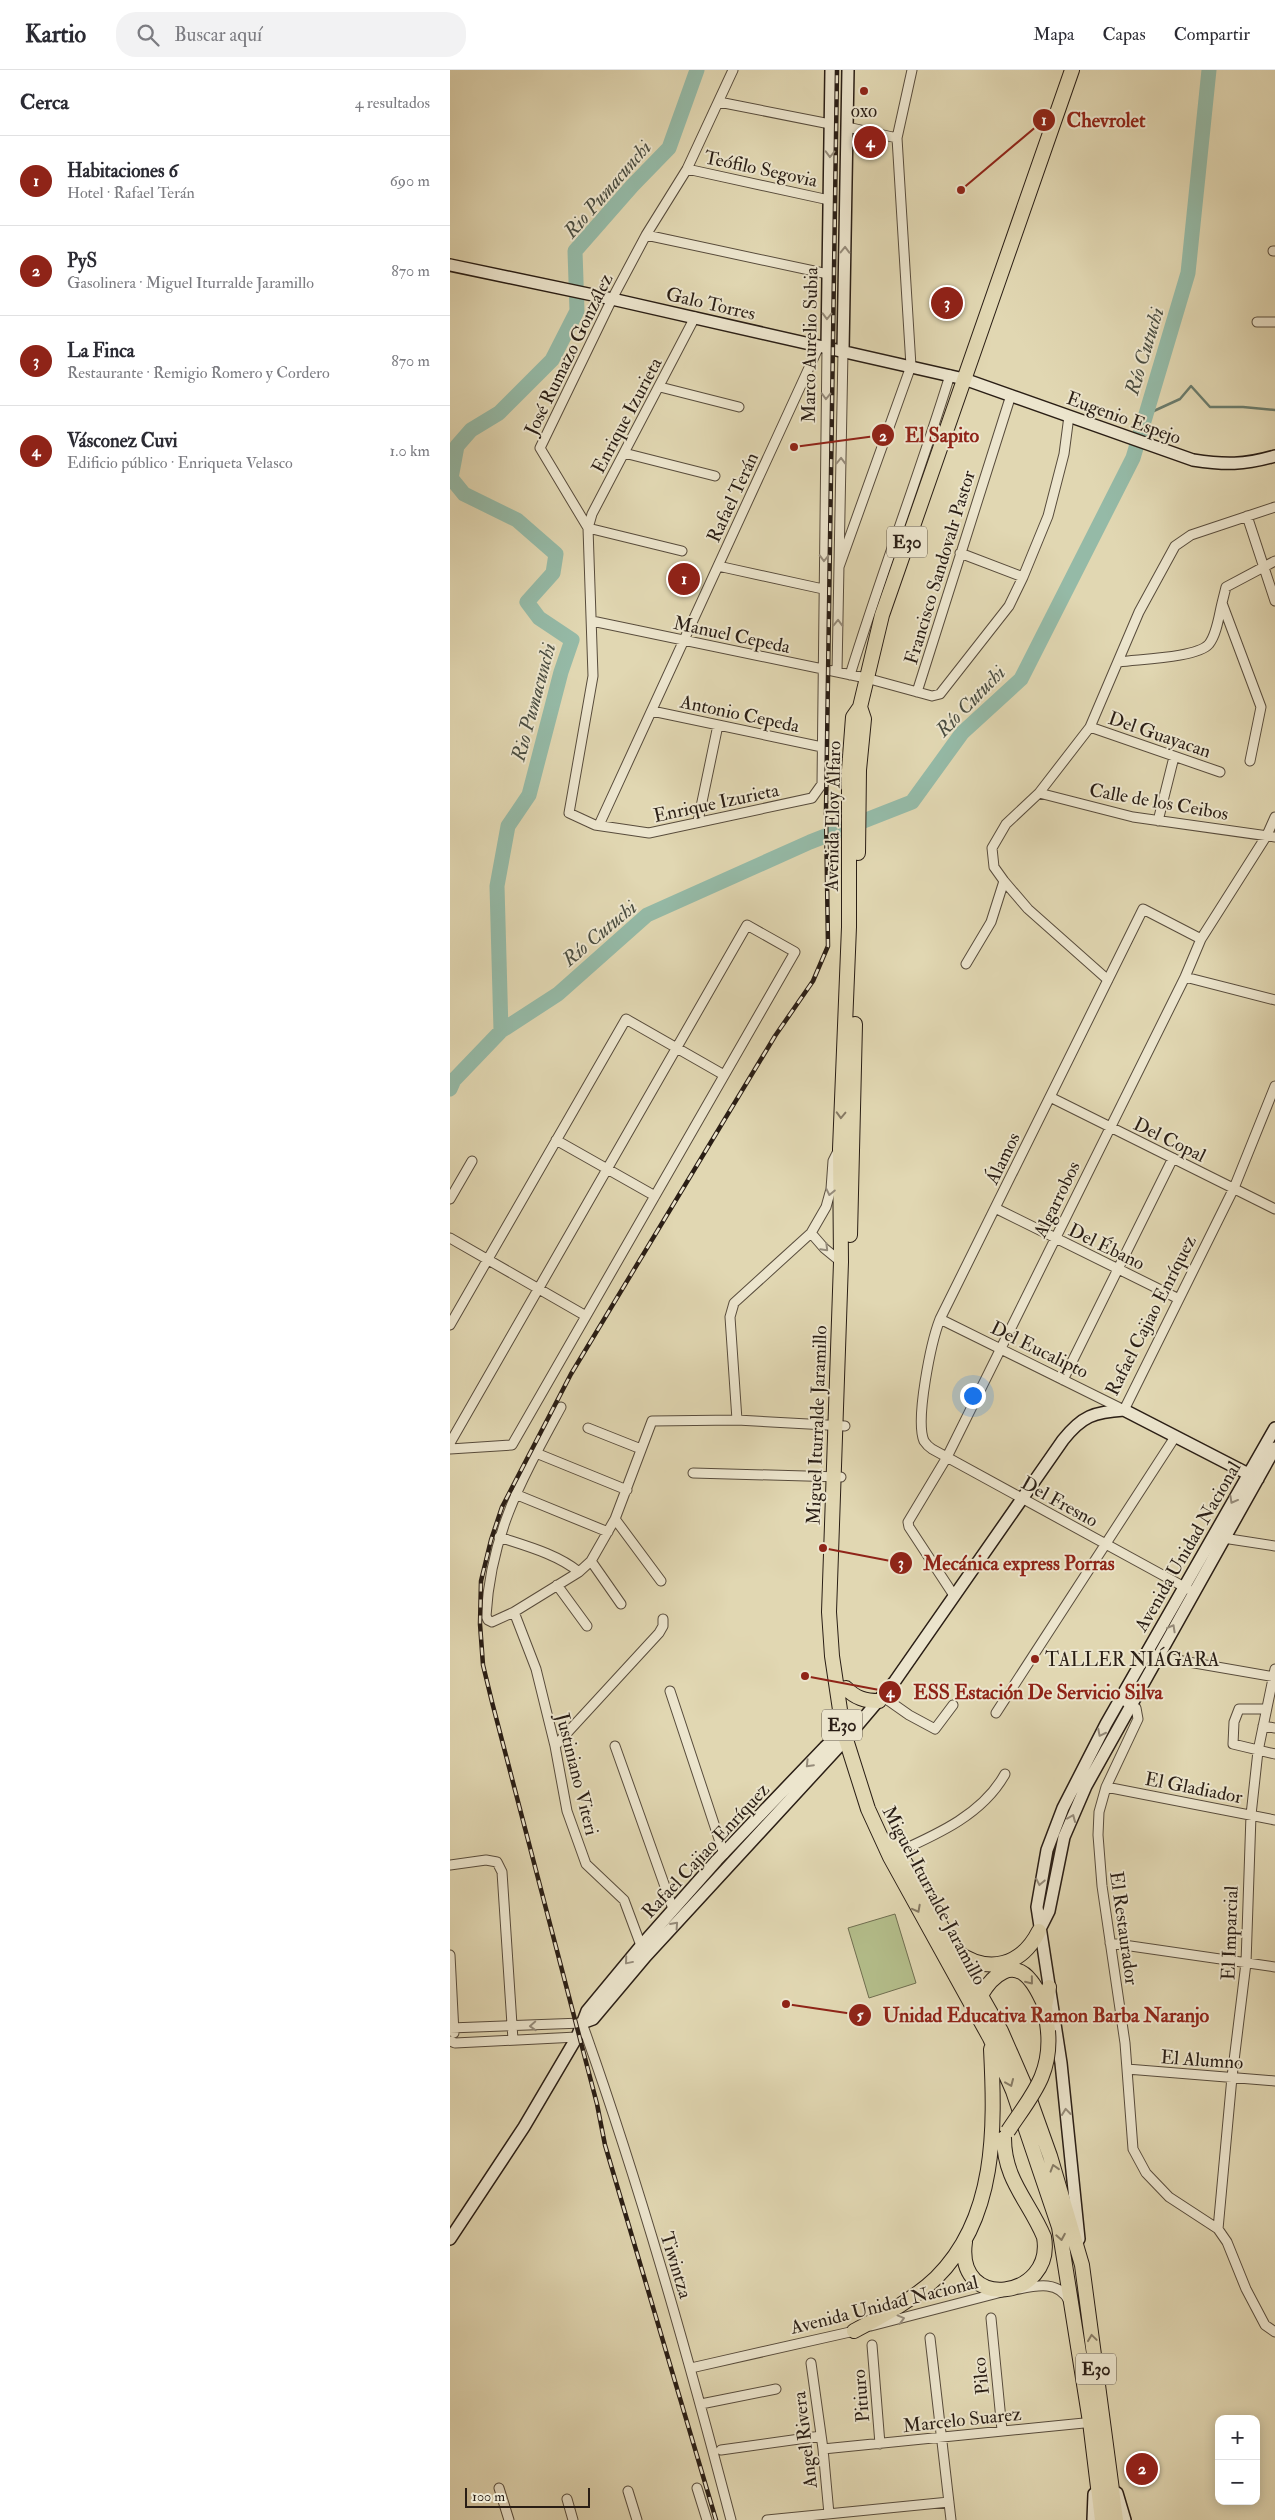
<!DOCTYPE html>
<html lang="es">
<head>
<meta charset="utf-8">
<style>
  :root { --surface:#fff; --page:#f2f2f3; --text:#2b2b33; --muted:#7c7c81; --line:#e1e1e2; --accent:#8f2418 }
  body { margin:0; font-family:"IM FELL Double Pica",serif; background:var(--page); color:var(--text) }
  .controls { position:absolute; right:15px; bottom:15px; display:grid; overflow:hidden; border-radius:10px; box-shadow:0 2px 12px #0003 }
  .controls button { width:45px; height:45px; display:grid; place-items:center; padding:0; border:0; border-bottom:1px solid var(--line); background:var(--surface); color:var(--text); font:25px sans-serif }
  .scale { position:absolute; left:15px; bottom:12px; width:125px; box-sizing:border-box; padding-left:5px; border:2px solid #2a1e15; border-top:0; font-size:14px; line-height:18px; white-space:nowrap; color:#2a1e15; -webkit-text-stroke:4px #ece5cd; paint-order:stroke }
  .you { position:absolute; left:522px; top:1325px; width:18px; height:18px; margin:-12px; border:4px solid #fff; border-radius:50%; background:#1a73e8; box-shadow:0 0 0 8px #1a73e833 }
  .badge { display:grid; place-items:center; width:32px; height:32px; border-radius:50%; background:var(--accent); color:#fff; font-size:16px; font-weight:700 }
  .pin { position:absolute; translate:-50% -50%; border:2px solid #fff; box-shadow:0 1px 5px #0006 }
  .list { margin:0; padding:0; list-style:none }
  h2 { display:flex; justify-content:space-between; align-items:center; height:65px; margin:0; padding:0 20px; font-size:21px }
  h2 small { font-size:16px; font-weight:400; color:var(--muted) }
  .list li { display:grid; grid-template-columns:32px 1fr auto; gap:15px; align-items:center; box-sizing:border-box; height:90px; padding:0 20px; border-top:1px solid var(--line) }
  .list b { display:block; font-size:19px; white-space:nowrap }
  .list p { margin:0; font-size:16px; white-space:nowrap; color:var(--muted) }
  .list em { font-size:16px; font-style:normal; color:var(--muted) }
  .icon { flex:none; width:28px; height:28px; fill:none; stroke:currentColor; stroke-width:2; stroke-linecap:round; stroke-linejoin:round }
  .map { position:relative; flex:none; width:825px; height:2450px; overflow:hidden }
  header { display:flex; align-items:center; gap:30px; box-sizing:border-box; height:70px; padding:0 25px; background:var(--surface); border-bottom:1px solid var(--line) }
  header strong { font-size:24px }
  nav { display:flex; gap:28px; margin-inline-start:auto; font-size:18px }
  .search { width:350px; height:45px; background:var(--page); display:flex; align-items:center; gap:12px; box-sizing:border-box; padding:0 18px; border-radius:20px; color:var(--muted); font-size:19px }
  main { display:flex }
  aside { flex:1; background:var(--surface) }
  .map>svg:first-child { display:block }
  .grass { fill:#b4be8b; stroke:#6f6e50 }
  .lines { fill:none; stroke-linecap:round; stroke-linejoin:round }
  .stream { stroke:#6a7c6d; stroke-width:2.5 }
  .river { stroke:#95baa7; stroke-width:15 }
  .street-casing { stroke:#584c3c; stroke-width:11 }
  .secondary-casing { stroke:#2a1e15; stroke-width:14 }
  .primary-casing { stroke:#2a1e15; stroke-width:16 }
  .street { stroke:#ece5cd; stroke-width:9 }
  .secondary { stroke:#ece5cd; stroke-width:11 }
  .primary { stroke:#e1d7b2; stroke-width:14 }
  .rail-casing { stroke:#2a1e15; stroke-width:4.5 }
  .rail { stroke:#ece5cd; stroke-width:2.5; stroke-dasharray:8; stroke-linecap:butt }
  .primary-bridge-casing { stroke:#2a1e15; stroke-width:16; stroke-linecap:butt }
  .primary-bridge { stroke:#e1d7b2; stroke-width:14 }
  .oneway { stroke:#958b7a }
  .oneway2 { stroke:#867a64 }
  .poi-dot { fill:#8f2418; stroke:#ece5cd; stroke-width:2 }
  .labels { text-anchor:middle; stroke-width:4; stroke-linejoin:round; paint-order:stroke }
  .shield { fill:#ece5cd; stroke:#645a4c; stroke-width:1 }
  .shield-label { font-size:18px; font-weight:bold; fill:#2a1e15 }
  .poi-label { font-size:19px; fill:#2a1e15; stroke:#ece5cd }
  .street-label { font-size:19px; fill:#2a1e15; stroke:#ece5cd }
  .water-label { font-size:20px; font-style:italic; fill:#4a4d41; stroke:#ece5cd }
  .leader { fill:none; stroke:#8f2418; stroke-width:2 }
  .callout-dot { fill:#8f2418; stroke:#ece5cd; stroke-width:2 }
  .mark-label { font-size:15px; text-anchor:middle; font-weight:bold; fill:#fff }
  .callout-label { font-size:20px; text-anchor:middle; font-weight:bold; fill:#8f2418; stroke:#ece5cd; stroke-width:4; stroke-linejoin:round; paint-order:stroke }
</style>
</head>
<body>
<header>
<strong>Kartio</strong>
<div class="search"><svg class="icon" aria-label="search" viewBox="0 0 24 24"><circle cx="10" cy="10" r="6"/><path d="M15 15l6 6"/></svg>Buscar aquí</div>
<nav><a>Mapa</a><a>Capas</a><a>Compartir</a></nav>
</header>
<main>
<aside>
<h2>Cerca<small>4 resultados</small></h2>
<ul class="list">
<li><span class="badge">1</span><div><b>Habitaciones 6</b><p>Hotel · Rafael Terán</p></div><em>690 m</em></li>
<li><span class="badge">2</span><div><b>PyS</b><p>Gasolinera · Miguel Iturralde Jaramillo</p></div><em>870 m</em></li>
<li><span class="badge">3</span><div><b>La Finca</b><p>Restaurante · Remigio Romero y Cordero</p></div><em>870 m</em></li>
<li><span class="badge">4</span><div><b>Vásconez Cuvi</b><p>Edificio público · Enriqueta Velasco</p></div><em>1.0 km</em></li>
</ul>
</aside>
<div class="map">
<svg width="825" height="2450" viewBox="0 0 825 2450">
  <rect width="100%" height="100%" fill="#e1d7b2"/>
  <filter id="stains"><feTurbulence type="fractalNoise" baseFrequency=".004" numOctaves="4"/><feColorMatrix values="0 0 0 0 .2 0 0 0 0 .09 0 0 0 0 .02 0 0 0 .5 -.17"/></filter>
  <radialGradient id="worn" r=".72"><stop offset=".6" stop-color="#630" stop-opacity="0"/><stop offset="1" stop-color="#630" stop-opacity=".3"/></radialGradient>
  <path class="grass" d="M 445,1844 L 466,1913 L 419,1928 L 398,1858 Z"/>
  <g class="lines">
    <path class="stream" d="M 695,345 L 730,329 L 741,316 L 760,337 L 793,337 L 825,340"/>
    <path class="river" d="M 51,961 L 47,816 L 58,756 L 79,725 L 111,602 L 122,570 L 89,548 L 77,532 L 103,503 L 106,484 L 67,450 L 14,424 L 1,408 L 7,376 L 21,360 L 49,343 L 102,290 L 127,241 L 125,181 L 182,116 L 219,78 L 247,0
      M 0,1019 L 4,1010 L 51,961 L 108,924 L 197,845 L 360,772 L 462,732 L 512,663 L 571,609 L 683,388 L 738,203 L 759,0"/>
    <g class="street-casing">
      <path id="street" d="M 283,0 L 237,99 L 196,165 L 162,229 L 90,378 L 138,458 L 143,606 L 119,743 L 145,755 L 199,763 L 362,728 L 372,714 L 377,277
        M 269,32 L 380,54
        M 397,57 L 447,68
        M 237,99 L 379,130
        M 196,165 L 378,204
        M 823,181 L 825,181
        M 807,252 L 825,252
        M 210,317 L 289,337
        M 174,383 L 265,406
        M 797,446 L 825,531
        M 138,458 L 142,444 L 245,247
        M 138,458 L 232,481
        M 510,483 L 573,507
        M 268,496 L 373,519
        M 389,497 L 461,296 L 447,68 L 462,0
        M 142,551 L 416,608 L 482,626 L 490,624 L 559,536 L 573,507 L 598,446 L 614,384 L 619,346
        M 669,592 C 689,589 747,588 759,574 C 767,564 769,545 772,533
        M 387,602 L 393,281
        M 400,605 C 431,504 469,406 500,305
        M 467,622 L 561,325
        M 202,641 L 372,677
        M 640,657 L 770,702
        M 800,691 L 811,637 L 772,533 L 776,517 L 825,491
        M 589,723 L 683,747 L 825,767
        M 248,751 L 268,655
        M 708,751 L 724,687
        M 149,755 L 369,276
        M 516,894 L 541,852 L 554,811
        M 735,907 L 825,930
        M 658,910 L 578,839 L 554,811 L 544,797 L 542,778 L 556,754 L 589,723 L 640,657 L 689,542 L 725,476 L 741,465 L 825,437
        M 600,1027 L 825,1139
        M 106,1070 L 205,1126
        M 0,1129 L 22,1091
        M 545,1138 L 729,1229
        M 361,1163 L 374,1178 L 391,1192
        M 0,1168 L 136,1246
        M 490,1249 L 674,1340 L 784,1118 L 825,1016
        M 0,1255 L 176,949 L 274,1005
        M 613,1310 L 723,1088
        M 111,1337 C 72,1409 41,1462 36,1546 L 38,1550 L 42,1552 L 64,1542 L 129,1502 L 141,1491 L 165,1449 L 202,1351 L 287,1350 L 395,1356
        M 287,1350 L 280,1247 L 284,1233 L 361,1163 L 376,1137 L 381,1119 L 383,1091 L 388,1081
        M 138,1358 L 191,1379
        M 0,1373 L 297,855 L 345,882 L 62,1375 L 0,1379
        M 86,1383 L 177,1420
        M 243,1403 L 391,1407
        M 65,1424 L 158,1462
        M 165,1449 L 211,1511
        M 49,1467 C 76,1476 107,1484 129,1502
        M 773,1468 L 825,1476
        M 141,1491 L 171,1534
        M 107,1515 L 137,1556
        M 738,1519 L 482,1379 C 479,1377 476,1374 474,1371 C 465,1350 481,1272 490,1249 L 693,839 L 751,869
        M 503,1524 L 459,1457 L 458,1452 L 497,1387 L 735,907 L 751,869 L 817,765 L 825,747
        M 64,1542 L 86,1599 L 105,1676 L 117,1741 L 136,1794 L 174,1830 L 193,1881
        M 704,1586 L 825,1607
        M 220,1621 L 274,1784
        M 432,1626 L 459,1645 L 485,1659 L 503,1635
        M 671,1629 L 686,1638 L 688,1649 L 656,1717 L 649,1742 L 648,1765 L 652,1816 L 675,1973 L 683,2079 L 696,2103 L 719,2127 L 768,2159 L 777,2172 L 796,2219 L 815,2255 L 825,2262
        M 816,1639 L 789,1639 L 784,1652 L 783,1674 L 825,1684
        M 546,1643 L 725,1367
        M 813,1656 L 825,1658
        M 105,1676 L 209,1563 L 213,1556 L 213,1549
        M 165,1676 L 223,1839
        M 656,1717 L 825,1750
        M 448,1782 C 488,1764 533,1744 555,1704
        M 0,1795 L 36,1790 L 47,1792 L 52,1802 L 63,1970
        M 660,1873 L 825,1897
        M 0,1885 L 4,1963
        M 0,1958 L 132,1953 C 190,2116 237,2282 281,2450
        M 0,1971 L 5,1973 L 127,1967
        M 677,1999 L 825,2011
        M 768,2159 L 782,2007 L 796,1893 L 801,1745 L 808,1681 L 825,1599
        M 569,2219 C 588,2215 609,2211 619,2231
        M 541,2248 L 552,2360
        M 421,2256 L 552,2222
        M 480,2268 L 501,2450
        M 422,2275 L 430,2374
        M 361,2293 L 373,2379 L 379,2444
        M 241,2298 L 409,2260
        M 251,2334 L 326,2319
        M 373,2379 L 644,2352
        M 271,2380 L 371,2366
        M 49,2418 L 59,2450
        M 247,2418 L 257,2450
        M 178,2421 L 187,2450
        M 117,2429 L 123,2450
        M 317,2450 L 499,2432"/>
    </g>
    <g class="secondary-casing">
      <path id="secondary" d="M 0,195 L 162,229 L 514,309 L 743,390 C 775,395 794,395 825,386
        M 377,277 L 381,0
        M 393,281 L 398,0
        M 589,1861 L 599,1841 L 614,1767 L 636,1716 L 825,1378
        M 132,1953 L 143,1949 L 196,1886 L 395,1670 L 445,1611 L 613,1370 C 632,1346 644,1342 674,1340 L 808,1409
        M 0,2169 L 74,2057 L 127,1967 L 137,1941 L 190,1877 L 267,1790 L 375,1677 L 398,1656
        M 629,2169 L 611,1993 L 587,1837 L 597,1780 L 613,1738 L 656,1654 L 825,1358
        M 667,2423 L 675,2450
        M 643,2450 L 644,2424"/>
    </g>
    <g class="primary-casing">
      <path id="primary" d="M 622,0 L 432,545 L 410,637 L 403,647 L 399,700 L 399,857 L 390,1079 L 391,1192 L 379,1542 L 382,1586 L 393,1660 L 418,1739 L 440,1787 L 540,1968 L 563,2021 L 609,2157 L 640,2352 L 652,2450
        M 408,783 L 409,700 L 414,649 L 410,637
        M 400,1165 L 405,954
        M 396,1618 C 405,1628 415,1631 429,1631
        M 444,1773 L 551,1961 L 575,2016 L 600,2086 L 632,2195 L 666,2450
        M 507,1882 C 539,1905 572,1895 589,1861
        M 531,1925 C 542,1906 563,1887 581,1911 C 587,1918 591,1928 595,1936
        M 598,1961 L 595,1936 L 599,1917
        M 515,2172 C 505,2243 605,2229 594,2167 C 579,2131 554,2110 554,2068
        M 404,2261 C 432,2246 463,2230 486,2208 C 547,2148 545,2058 541,1979"/>
    </g>
    <use href="#street" class="street"/>
    <use href="#secondary" class="secondary"/>
    <use href="#primary" class="primary"/>
    <g class="rail-casing">
      <path id="rail" d="M 266,2450 L 155,2075 L 147,2034 L 42,1632 L 33,1595 L 30,1554 L 31,1511 L 41,1470 L 52,1437 L 121,1304 L 325,966 L 363,911 L 378,876 L 376,742 L 387,0"/>
    </g>
    <use href="#rail" class="rail"/>
    <g class="primary-bridge-casing">
      <path id="primary-bridge" d="M 558,2061 C 581,2026 602,2005 598,1961"/>
    </g>
    <use href="#primary-bridge" class="primary-bridge"/>
  </g>
  <defs><path id="oneway-chevron" d="M-2-3.5L2.5 0L-2 3.5" fill="none" stroke-width="1.6" stroke-linecap="round" stroke-linejoin="round" transform="scale(1.25)"/></defs>
  <g class="oneway">
    <use href="#oneway-chevron" transform="translate(380 84) rotate(91)"/>
    <use href="#oneway-chevron" transform="translate(395 180) rotate(-89)"/>
    <use href="#oneway-chevron" transform="translate(377 246) rotate(91)"/>
    <use href="#oneway-chevron" transform="translate(376 326) rotate(91)"/>
    <use href="#oneway-chevron" transform="translate(391 391) rotate(-89)"/>
    <use href="#oneway-chevron" transform="translate(374 488) rotate(91)"/>
    <use href="#oneway-chevron" transform="translate(388 553) rotate(-89)"/>
    <use href="#oneway-chevron" transform="translate(380 1122) rotate(102)"/>
    <use href="#oneway-chevron" transform="translate(375 1178) rotate(45)"/>
    <use href="#oneway-chevron" transform="translate(783 1430) rotate(119)"/>
    <use href="#oneway-chevron" transform="translate(722 1558) rotate(-61)"/>
    <use href="#oneway-chevron" transform="translate(651 1663) rotate(117)"/>
    <use href="#oneway-chevron" transform="translate(359 1694) rotate(134)"/>
    <use href="#oneway-chevron" transform="translate(622 1748) rotate(-67)"/>
    <use href="#oneway-chevron" transform="translate(590 1812) rotate(101)"/>
    <use href="#oneway-chevron" transform="translate(225 1855) rotate(-48)"/>
    <use href="#oneway-chevron" transform="translate(178 1891) rotate(130)"/>
    <use href="#oneway-chevron" transform="translate(83 1956) rotate(177)"/>
    <use href="#oneway-chevron" transform="translate(616 2042) rotate(-96)"/>
    <use href="#oneway-chevron" transform="translate(451 2249) rotate(-15)"/>
  </g>
  <g class="oneway2">
    <use href="#oneway-chevron" transform="translate(391 1045) rotate(92)"/>
    <use href="#oneway-chevron" transform="translate(467 1839) rotate(62)"/>
    <use href="#oneway-chevron" transform="translate(580 1911) rotate(51)"/>
    <use href="#oneway-chevron" transform="translate(560 2013) rotate(67)"/>
    <use href="#oneway-chevron" transform="translate(604 2098) rotate(-107)"/>
    <use href="#oneway-chevron" transform="translate(611 2167) rotate(80)"/>
    <use href="#oneway-chevron" transform="translate(642 2268) rotate(-98)"/>
  </g>
  <g class="poi-dot">
    <circle cx="414" cy="21" r="5"/>
    <circle cx="585" cy="1589" r="5"/>
  </g>
  <g class="labels">
    <g class="shield">
      <rect x="437" y="456.5" width="40" height="31" rx="4"/>
      <rect x="372" y="1639.5" width="40" height="31" rx="4"/>
      <rect x="626" y="2283.5" width="40" height="31" rx="4"/>
    </g>
    <g class="shield-label">
      <text x="457" y="478">E30</text>
      <text x="392" y="1661">E30</text>
      <text x="646" y="2305">E30</text>
    </g>
    <g class="poi-label">
      <text x="414" y="47">oxo</text>
      <text x="595" y="1596" text-anchor="start">TALLER NIÁGARA</text>
    </g>
    <g class="street-label">
      <text transform="translate(311 98) rotate(12)" y="7">Teófilo Segovia</text>
      <text transform="translate(261 233) rotate(13)" y="7">Galo Torres</text>
      <text transform="translate(359 275) rotate(-89)" y="7">Marco Aurelio Subia</text>
      <text transform="translate(118 284) rotate(-64)" y="7">José Rumazo González</text>
      <text transform="translate(176 345) rotate(-62)" y="7">Enrique Izurieta</text>
      <text transform="translate(674 347) rotate(20)" y="7">Eugenio Espejo</text>
      <text transform="translate(282 427) rotate(-65)" y="7">Rafael Terán</text>
      <text transform="translate(489 497) rotate(-73)" y="7">Francisco Sandovalr Pastor</text>
      <text transform="translate(282 564) rotate(12)" y="7">Manuel Cepeda</text>
      <text transform="translate(290 643) rotate(12)" y="7">Antonio Cepeda</text>
      <text transform="translate(710 664) rotate(19)" y="7">Del Guayacan</text>
      <text transform="translate(709 731) rotate(10)" y="7">Calle de los Ceibos</text>
      <text transform="translate(266 732) rotate(-12)" y="7">Enrique Izurieta</text>
      <text transform="translate(382 746) rotate(-89)" y="7">Avenida Eloy Alfaro</text>
      <text transform="translate(720 1069) rotate(26)" y="7">Del Copal</text>
      <text transform="translate(552 1088) rotate(-64)" y="7">Álamos</text>
      <text transform="translate(606 1129) rotate(-64)" y="7">Algarrobos</text>
      <text transform="translate(657 1176) rotate(26)" y="7">Del Ébano</text>
      <text transform="translate(700 1245) rotate(-63)" y="7">Rafael Cajiao Enríquez</text>
      <text transform="translate(590 1279) rotate(26)" y="7">Del Eucalipto</text>
      <text transform="translate(366 1355) rotate(-88)" y="7">Miguel Iturralde Jaramillo</text>
      <text transform="translate(610 1431) rotate(29)" y="7">Del Fresno</text>
      <text transform="translate(737 1476) rotate(-60)" y="7">Avenida Unidad Nacional</text>
      <text transform="translate(128 1704) rotate(76)" y="7">Justiniano Viteri</text>
      <text transform="translate(744 1717) rotate(11)" y="7">El Gladiador</text>
      <text transform="translate(255 1780) rotate(-47)" y="7">Rafael Cajiao Enríquez</text>
      <text transform="translate(485 1825) rotate(62)" y="7">Miguel Iturralde Jaramillo</text>
      <text transform="translate(675 1858) rotate(82)" y="7">El Restaurador</text>
      <text transform="translate(779 1863) rotate(-88)" y="7">El Imparcial</text>
      <text transform="translate(752 1989) rotate(4)" y="7">El Alumno</text>
      <text transform="translate(227 2195) rotate(73)" y="7">Tiwintza</text>
      <text transform="translate(434 2234) rotate(-14)" y="7">Avenida Unidad Nacional</text>
      <text transform="translate(530 2306) rotate(-96)" y="7">Pilco</text>
      <text transform="translate(410 2326) rotate(-95)" y="7">Pitiuro</text>
      <text transform="translate(512 2349) rotate(-6)" y="7">Marcelo Suarez</text>
      <text transform="translate(354 2370) rotate(-97)" y="7">Angel Rivera</text>
    </g>
    <g class="water-label">
      <text transform="translate(157 119) rotate(-49)" y="7">Rio Pumacunchi</text>
      <text transform="translate(694 281) rotate(-73)" y="7">Río Cutuchi</text>
      <text transform="translate(520 631) rotate(-46)" y="7">Río Cutuchi</text>
      <text transform="translate(83 632) rotate(-75)" y="7">Rio Pumacunchi</text>
      <text transform="translate(149 863) rotate(-40)" y="7">Río Cutuchi</text>
    </g>
  </g>
  <path class="leader" d="M511 120L594 50M344 377L433 365M373 1478L451 1493M355 1606L440 1622M336 1934L410 1945"/>
  <g class="callout-dot">
    <circle cx="511" cy="120" r="5"/>
    <circle cx="344" cy="377" r="5"/>
    <circle cx="373" cy="1478" r="5"/>
    <circle cx="355" cy="1606" r="5"/>
    <circle cx="336" cy="1934" r="5"/>
    <circle cx="594" cy="50" r="12"/>
    <circle cx="433" cy="365" r="12"/>
    <circle cx="451" cy="1493" r="12"/>
    <circle cx="440" cy="1622" r="12"/>
    <circle cx="410" cy="1945" r="12"/>
  </g>
  <g class="mark-label">
    <text x="594" y="55">1</text>
    <text x="433" y="371">2</text>
    <text x="451" y="1498">3</text>
    <text x="440" y="1627">4</text>
    <text x="410" y="1950">5</text>
  </g>
  <g class="callout-label">
    <text x="656" y="57">Chevrolet</text>
    <text x="492" y="372">El Sapito</text>
    <text x="569" y="1500">Mecánica express Porras</text>
    <text x="588" y="1629">ESS Estación De Servicio Silva</text>
    <text x="596" y="1952">Unidad Educativa Ramon Barba Naranjo</text>
  </g>
  <rect width="100%" height="100%" filter="url(#stains)"/>
  <rect width="100%" height="100%" fill="url(#worn)"/>
</svg>
<div class="controls">
<button>+</button>
<button>−</button>
</div>
<div class="scale">100 m</div>
<div class="you"></div>
<div class="pin badge" style="left:234px;top:509px">1</div>
<div class="pin badge" style="left:692px;top:2399px">2</div>
<div class="pin badge" style="left:497px;top:233px">3</div>
<div class="pin badge" style="left:420px;top:72px">4</div>
</div>
</main>
</body>
</html>
